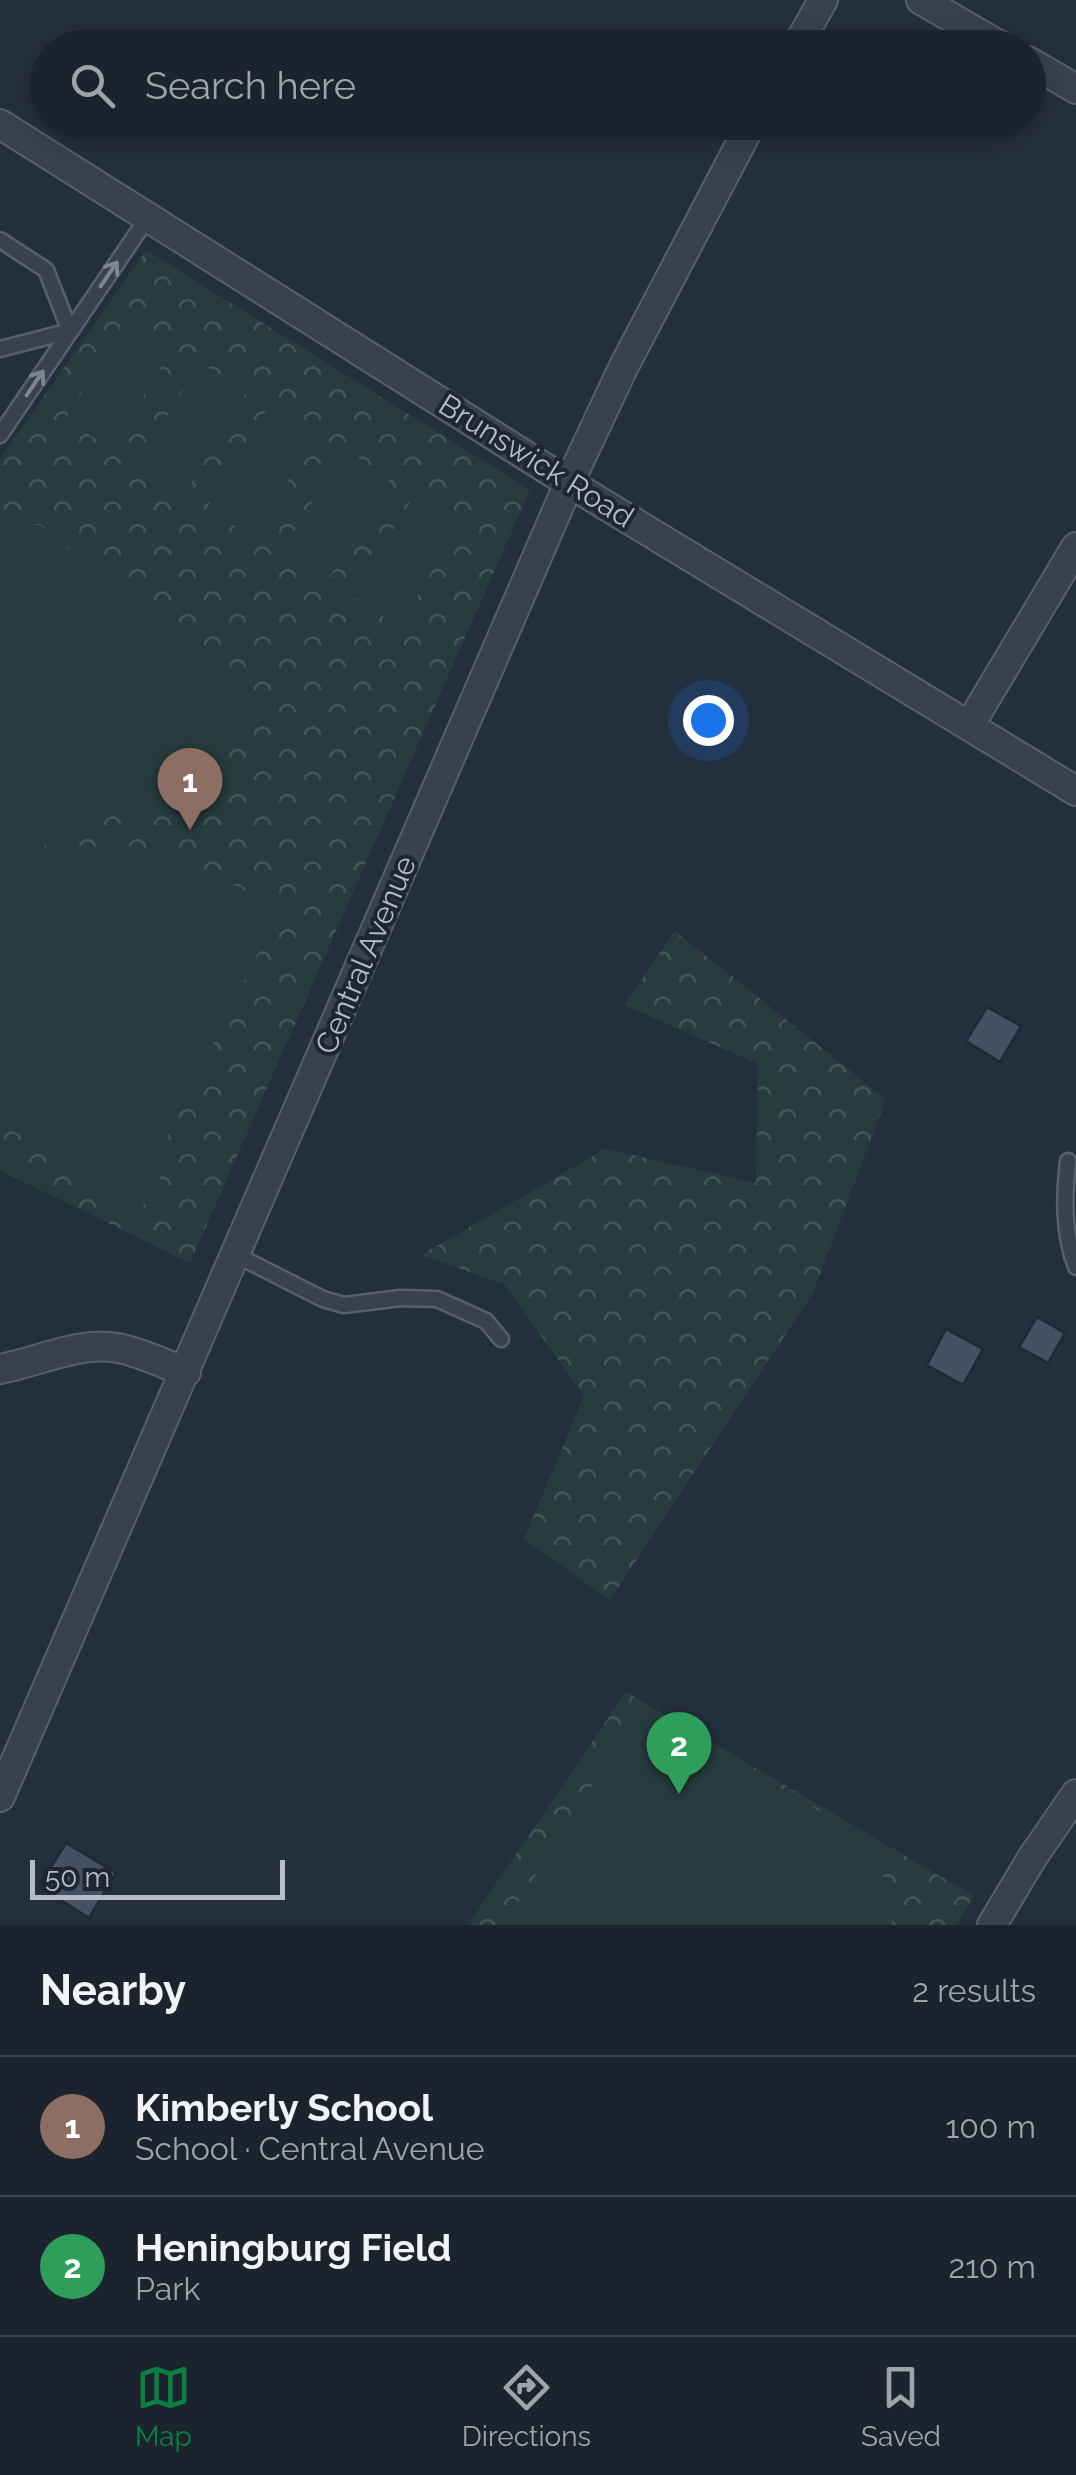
<!DOCTYPE html>
<html lang="en">
<head>
<meta charset="utf-8">
<style>
  :root { --surface:#1b232e; --page:#282f3a; --text:#f1f3f6; --muted:#a0a4aa; --line:#39404a; --accent:#0b8043 }
  body { margin:0; font-family:Raleway,sans-serif; background:var(--page); color:var(--text) }
  .scale { position:absolute; left:30px; bottom:25px; width:255px; box-sizing:border-box; padding-left:10px; border:5px solid #b4bcc9; border-top:0; font-size:28px; line-height:35px; white-space:nowrap; color:#b4bcc9; -webkit-text-stroke:8px #1d2633; paint-order:stroke }
  .you { position:absolute; left:708px; top:720px; width:35px; height:35px; margin:-25px; border:8px solid #fff; border-radius:50%; background:#1a73e8; box-shadow:0 0 0 15px #1a73e833 }
  .badge { display:grid; place-items:center; width:65px; height:65px; border-radius:50%; background:var(--accent); color:#fff; font-size:32px; font-weight:700 }
  .pin { position:absolute; translate:-50% -82px; filter:drop-shadow(0 2px 5px #0008) }
  .pin::after { content:''; position:absolute; top:52px; width:35px; height:30px; background:inherit; clip-path:polygon(0 0,100% 0,50% 100%) }
  .list { margin:0; padding:0; list-style:none }
  h2 { display:flex; justify-content:space-between; align-items:center; height:130px; margin:0; padding:0 40px; font-size:42px }
  h2 small { font-size:32px; font-weight:400; color:var(--muted) }
  .list li { display:grid; grid-template-columns:65px 1fr auto; gap:30px; align-items:center; box-sizing:border-box; height:140px; padding:0 40px; border-top:2px solid var(--line) }
  .list b { display:block; font-size:38px; white-space:nowrap }
  .list p { margin:0; font-size:32px; white-space:nowrap; color:var(--muted) }
  .list em { font-size:32px; font-style:normal; color:var(--muted) }
  .icon { flex:none; width:55px; height:55px; fill:none; stroke:currentColor; stroke-width:2; stroke-linecap:round; stroke-linejoin:round }
  .map { position:relative; flex:none; width:1076px; height:1925px; overflow:hidden }
  .search { position:absolute; background:var(--surface); box-shadow:0 5px 25px #0003; left:30px; right:30px; top:30px; height:110px; display:flex; align-items:center; gap:25px; box-sizing:border-box; padding:0 35px; border-radius:55px; color:var(--muted); font-size:38px }
  .sheet { height:410px; background:var(--surface) }
  nav { display:flex; justify-content:space-around; align-items:center; box-sizing:border-box; height:140px; border-top:2px solid var(--line); background:var(--surface); font-size:28px; color:var(--muted) }
  nav a { display:grid; justify-items:center; gap:5px }
  nav .on { color:var(--accent) }
  .map>svg:first-child { display:block }
  .forest { fill:url(#forest-crowns) }
  .pitch { fill:#263c3f }
  .building { fill:#455162; stroke:#1f2835; stroke-width:2.5 }
  .lines { fill:none; stroke-linecap:round; stroke-linejoin:round }
  .service-casing { stroke:#565f6c; stroke-width:19 }
  .minor-casing { stroke:#565f6c; stroke-width:32 }
  .service { stroke:#38414e; stroke-width:14 }
  .minor { stroke:#38414e; stroke-width:28 }
  .oneway { stroke:#7c8592 }
  .labels { text-anchor:middle; stroke-width:8; stroke-linejoin:round; paint-order:stroke }
  .street-label { font-size:30px; fill:#b4bcc9; stroke:#1d2633 }
</style>
</head>
<body>
<div class="map">
<svg width="1076" height="1925" viewBox="0 0 1076 1925">
  <defs>
    <pattern id="forest-crowns" width="20" height="18" patternUnits="userSpaceOnUse" patternTransform="scale(2.5)"><rect width="20" height="18" fill="#263c3f"/><path d="M2 6a3 3 0 1 1 6 0M12 15a3 3 0 1 1 6 0" fill="none" stroke="#435659"/></pattern>
  </defs>
  <rect width="100%" height="100%" fill="#242f3e"/>
  <path class="forest" d="M 146,250 L 530,490 L 190,1263 L 0,1170 L 0,459 Z
    M 675,931 L 886,1099 L 813,1293 L 610,1600 L 524,1539 L 584,1396 L 504,1284 L 421,1255 L 605,1149 L 756,1183 L 758,1064 L 624,1005 Z
    M 626,1692 L 974,1896 L 956,1925 L 468,1925 Z"/>
  <path class="pitch" d="M 128,316 L 174,345 L 111,448 L 65,420 Z
    M 200,363 L 247,391 L 184,495 L 137,466 Z
    M 270,405 L 317,433 L 253,537 L 207,508 Z
    M 344,449 L 390,478 L 327,581 L 281,553 Z
    M 415,494 L 462,521 L 399,626 L 352,597 Z
    M 19,525 L 40,525 L 256,714 L 197,789 L 82,825 L 23,828 L 47,840 L 43,851 L 51,847 L 135,846 L 221,878 L 280,909 L 155,1161 L 161,1185 L 149,1202 L 126,1209 L 104,1193 L 98,1175 L 0,1125 L 0,544 Z
    M 656,1716 L 866,1838 L 899,1910 L 890,1925 L 504,1925 L 629,1727 Z"/>
  <path class="building" d="M 987,1007 L 1021,1026 L 1000,1062 L 966,1041 Z
    M 1037,1317 L 1065,1333 L 1048,1363 L 1019,1347 Z
    M 946,1329 L 983,1349 L 963,1385 L 927,1365 Z
    M 66,1843 L 116,1873 L 89,1918 L 39,1886 Z"/>
  <g class="lines">
    <g class="service-casing">
      <path id="service" d="M 0,240 L 46,270 L 70,331
        M 0,349 L 70,331
        M 0,435 L 148,217
        M 1068,1161 C 1064,1197 1063,1234 1076,1267
        M 236,1255 L 323,1299 L 344,1305 L 401,1298 L 437,1299 L 486,1321 L 501,1339"/>
    </g>
    <g class="minor-casing">
      <path id="minor" d="M 921,0 L 1004,48
        M 796,48 L 823,0
        M 1028,61 L 1076,89
        M 0,124 L 569,483 L 1076,791
        M 969,726 L 1076,547
        M 0,1369 C 38,1362 78,1341 118,1348 C 140,1352 164,1364 186,1372
        M 0,1797 L 569,483 L 623,368 L 752,122
        M 992,1925 L 1032,1858 L 1076,1794"/>
    </g>
    <use href="#service" class="service"/>
    <use href="#minor" class="minor"/>
  </g>
  <defs><path id="oneway-shaft" d="M-6 0H5M1.5-3L5.5 0L1.5 3" fill="none" stroke-width="1.6" stroke-linecap="round" stroke-linejoin="round" transform="scale(2.5)"/></defs>
  <g class="oneway">
    <use href="#oneway-shaft" transform="translate(109 274) rotate(-56)"/>
    <use href="#oneway-shaft" transform="translate(35 383) rotate(-56)"/>
  </g>
  <g class="labels">
    <g class="street-label">
      <text transform="translate(536 461) rotate(32)" y="10">Brunswick Road</text>
      <text transform="translate(366 955) rotate(-67)" y="10">Central Avenue</text>
    </g>
  </g>
</svg>
<div class="scale">50 m</div>
<div class="you"></div>
<div class="pin badge" style="left:190px;top:830px;background:#8d6e63">1</div>
<div class="pin badge" style="left:679px;top:1794px;background:#2e9e5b">2</div>
<div class="search"><svg class="icon" aria-label="search" viewBox="0 0 24 24"><circle cx="10" cy="10" r="6"/><path d="M15 15l6 6"/></svg>Search here</div>
</div>
<section class="sheet">
<h2>Nearby<small>2 results</small></h2>
<ul class="list">
<li><span class="badge" style="background:#8d6e63">1</span><div><b>Kimberly School</b><p>School · Central Avenue</p></div><em>100 m</em></li>
<li><span class="badge" style="background:#2e9e5b">2</span><div><b>Heningburg Field</b><p>Park</p></div><em>210 m</em></li>
</ul>
</section>
<nav>
<a class="on"><svg class="icon" aria-label="map" viewBox="0 0 24 24"><path d="M3 6l6-2 6 2 6-2v14l-6 2-6-2-6 2zM9 4v14M15 6v14"/></svg>Map</a>
<a><svg class="icon" aria-label="directions" viewBox="0 0 24 24"><path d="M12 3l9 9-9 9-9-9zM9 14v-3h6M13 9l2 2-2 2"/></svg>Directions</a>
<a><svg class="icon" aria-label="saved" viewBox="0 0 24 24"><path d="M7 4h10v16l-5-4-5 4z"/></svg>Saved</a>
</nav>
</body>
</html>
